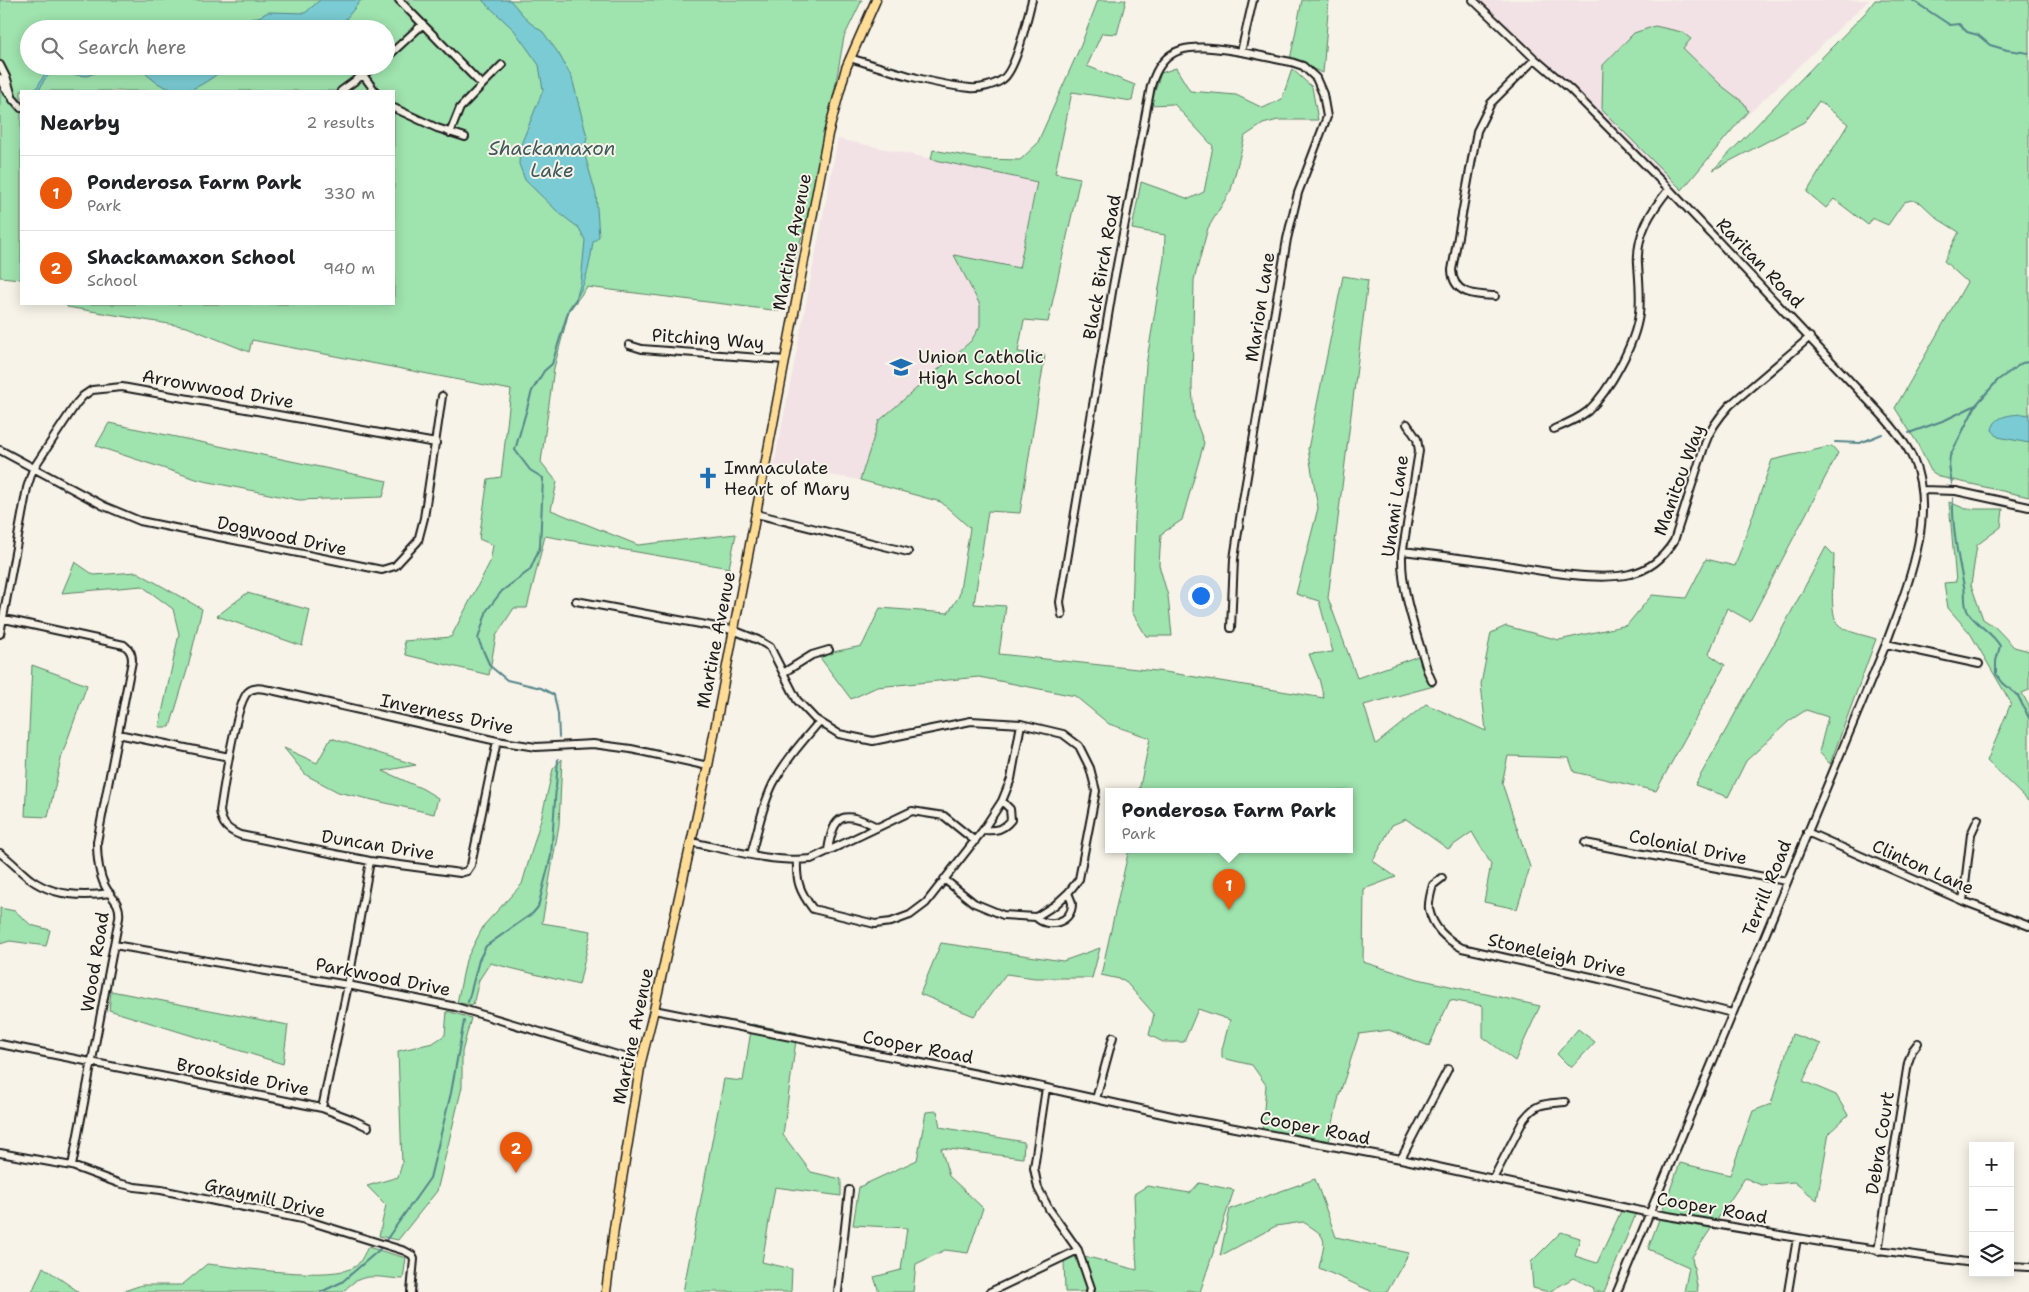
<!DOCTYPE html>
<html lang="en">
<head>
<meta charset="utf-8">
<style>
  :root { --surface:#fff; --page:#f2f2f2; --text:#202124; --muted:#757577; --line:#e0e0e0; --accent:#ea580c }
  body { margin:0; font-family:"Shantell Sans",sans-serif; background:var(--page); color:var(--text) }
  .controls { position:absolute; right:15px; bottom:15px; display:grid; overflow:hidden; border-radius:0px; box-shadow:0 2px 12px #0003 }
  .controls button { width:45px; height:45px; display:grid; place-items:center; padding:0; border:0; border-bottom:1px solid var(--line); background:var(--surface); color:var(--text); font:25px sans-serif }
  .you { position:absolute; left:1200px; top:595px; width:18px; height:18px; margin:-12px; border:4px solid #fff; border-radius:50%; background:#1a73e8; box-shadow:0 0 0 8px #1a73e833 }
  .badge { display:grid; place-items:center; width:32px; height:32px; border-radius:50%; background:var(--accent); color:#fff; font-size:16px; font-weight:700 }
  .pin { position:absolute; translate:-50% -41px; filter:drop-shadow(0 1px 2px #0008) }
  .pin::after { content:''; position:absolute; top:26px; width:18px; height:15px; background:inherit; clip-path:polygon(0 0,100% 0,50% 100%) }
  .popup { position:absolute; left:1105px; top:788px; width:248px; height:65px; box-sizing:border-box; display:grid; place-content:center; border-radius:0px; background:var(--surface); filter:drop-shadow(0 1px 4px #0005); font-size:16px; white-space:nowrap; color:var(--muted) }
  .popup b { font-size:19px; color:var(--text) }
  .popup::after { content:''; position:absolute; left:50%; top:100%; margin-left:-10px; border:10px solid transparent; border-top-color:var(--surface) }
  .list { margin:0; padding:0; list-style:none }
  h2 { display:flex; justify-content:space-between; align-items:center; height:65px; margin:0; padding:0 20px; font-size:21px }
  h2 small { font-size:16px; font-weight:400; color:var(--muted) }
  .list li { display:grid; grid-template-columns:32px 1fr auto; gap:15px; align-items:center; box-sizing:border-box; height:75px; padding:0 20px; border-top:1px solid var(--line) }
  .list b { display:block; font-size:19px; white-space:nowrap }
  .list p { margin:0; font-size:16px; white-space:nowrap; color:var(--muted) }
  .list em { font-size:16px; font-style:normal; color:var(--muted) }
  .icon { flex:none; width:28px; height:28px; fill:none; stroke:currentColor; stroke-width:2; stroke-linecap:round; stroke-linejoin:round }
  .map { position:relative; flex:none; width:2029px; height:1292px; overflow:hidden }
  .search { position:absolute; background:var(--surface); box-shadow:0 2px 12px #0003; left:20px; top:20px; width:375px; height:55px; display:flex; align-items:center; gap:12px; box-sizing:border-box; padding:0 18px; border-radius:28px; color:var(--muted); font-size:19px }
  .panel { position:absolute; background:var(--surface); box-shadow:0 2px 12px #0003; left:20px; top:90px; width:375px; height:215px; border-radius:0px }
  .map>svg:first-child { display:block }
  .built { fill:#f2e2e5 }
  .green { fill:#9fe3ae; stroke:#5e8065; fill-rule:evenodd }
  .water { fill:#7acbd3; stroke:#54858a }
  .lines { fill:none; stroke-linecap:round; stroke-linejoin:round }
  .stream { stroke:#54858a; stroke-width:2 }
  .minor-casing { stroke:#1c1c1c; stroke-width:10 }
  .major-casing { stroke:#1c1c1c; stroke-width:11 }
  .minor { stroke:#f7f3e8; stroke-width:6 }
  .major { stroke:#ffdd96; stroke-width:8 }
  .labels { text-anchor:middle; stroke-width:4; stroke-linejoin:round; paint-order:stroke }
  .street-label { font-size:18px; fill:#1c1c1c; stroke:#f7f3e8 }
  .poi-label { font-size:18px; fill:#1c1c1c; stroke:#f7f3e8; text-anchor:start }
  .water-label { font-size:19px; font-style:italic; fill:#3d595c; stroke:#f7f3e8 }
</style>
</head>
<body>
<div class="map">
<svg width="2029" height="1292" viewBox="0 0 2029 1292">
  <rect width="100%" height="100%" fill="#f7f3e8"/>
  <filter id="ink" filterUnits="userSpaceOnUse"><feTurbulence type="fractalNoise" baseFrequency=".02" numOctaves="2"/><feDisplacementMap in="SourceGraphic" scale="10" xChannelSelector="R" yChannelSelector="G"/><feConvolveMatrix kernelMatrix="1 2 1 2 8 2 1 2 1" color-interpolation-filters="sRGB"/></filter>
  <g filter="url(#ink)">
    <path class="built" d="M 1476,0 L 1869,0 L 1669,189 Z
      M 838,139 L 1037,181 L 1019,268 L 995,490 L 860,480 L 774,466 Z"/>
    <path class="green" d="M 0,0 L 862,0 L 844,37 L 829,121 L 807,218 L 780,311 L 587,287 L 569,311 L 554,368 L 541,462 L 557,482 L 551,510 L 638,545 L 736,534 L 729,568 L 545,536 L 527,608 L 514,608 L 496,636 L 489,675 L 406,655 L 404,641 L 451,637 L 490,562 L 493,545 L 479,539 L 488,479 L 501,477 L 511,390 L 252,340 L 249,352 L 187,327 L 67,307 L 67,304 L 394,304 L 394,91 L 21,91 L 21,279 L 0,277 ZM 29,29 L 386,29 L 386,66 L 29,66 Z
      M 1098,0 L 1126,0 L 1117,34 L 1102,33 L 1087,66 L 1135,85 L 1132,101 L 1072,92 L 1055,173 L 1080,178 L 1048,322 L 1024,320 L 1018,352 L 1045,355 L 1020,513 L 988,511 L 974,604 L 1006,606 L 999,654 L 1165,672 L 1324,698 L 1319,679 L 1309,654 L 1333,652 L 1319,601 L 1296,594 L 1318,508 L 1308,449 L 1343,276 L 1368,280 L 1328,598 L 1357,678 L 1424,654 L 1434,686 L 1364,705 L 1376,744 L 1426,704 L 1486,731 L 1481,684 L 1491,633 L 1506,626 L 1559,640 L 1627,625 L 1652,595 L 1686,598 L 1706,559 L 1735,566 L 1772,460 L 1832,446 L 1838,453 L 1750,621 L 1727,608 L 1709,654 L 1725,665 L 1656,791 L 1574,772 L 1569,758 L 1508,756 L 1502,783 L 1530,867 L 1517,909 L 1484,902 L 1491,864 L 1472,832 L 1448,849 L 1406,819 L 1392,825 L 1373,861 L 1396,877 L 1364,889 L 1363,962 L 1418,979 L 1540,1006 L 1515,1061 L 1483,1037 L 1483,1006 L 1450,1000 L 1429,1046 L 1389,1030 L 1359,1034 L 1339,1096 L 1328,1146 L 1262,1133 L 1266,1085 L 1252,1065 L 1222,1058 L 1222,1049 L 1230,1020 L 1198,1009 L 1184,1042 L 1163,1042 L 1149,1035 L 1154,1014 L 1124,980 L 1101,975 L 1129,849 L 1349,849 L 1349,791 L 1139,791 L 1150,738 L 1109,724 L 1075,696 L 979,677 L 877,687 L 851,699 L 818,655 L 862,646 L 880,608 L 948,613 L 959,596 L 970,528 L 941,502 L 860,480 L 879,421 L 971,341 L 980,326 L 980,305 L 954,255 L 1019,268 L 1037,182 L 931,159 L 933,150 L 983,159 L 1020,160 L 1037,144 L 1081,45 Z
      M 1302,0 L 1329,0 L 1323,73 L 1290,60 Z
      M 1875,0 L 2029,0 L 2029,497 L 1940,477 L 1931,471 L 1916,441 L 1895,408 L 1967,282 L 1944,261 L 1959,232 L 1938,219 L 1921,203 L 1912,200 L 1904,202 L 1888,225 L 1872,218 L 1868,225 L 1834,199 L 1826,208 L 1807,192 L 1848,124 L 1819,101 L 1804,122 L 1713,170 L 1866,12 Z
      M 1655,26 L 1682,32 L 1691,39 L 1683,48 L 1722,86 L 1744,103 L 1748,111 L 1682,190 L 1602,110 L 1603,65 L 1634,33 Z
      M 1176,68 L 1190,91 L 1236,95 L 1263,108 L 1282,99 L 1292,69 L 1312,87 L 1318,120 L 1278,120 L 1263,124 L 1245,136 L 1231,190 L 1208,228 L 1194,280 L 1192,388 L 1194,416 L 1204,443 L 1182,520 L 1161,534 L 1159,565 L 1168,596 L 1172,636 L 1146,636 L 1132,612 L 1135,519 L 1146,365 L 1164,258 L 1165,235 L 1132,229 L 1141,182 L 1189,199 L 1204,192 L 1213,146 L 1174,104 L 1150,105 L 1161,73 Z
      M 109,423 L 387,481 L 383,497 L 299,500 L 199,480 L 96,446 Z
      M 1949,502 L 1966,509 L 2003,509 L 2001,527 L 1977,545 L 1971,585 L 1983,619 L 1995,627 L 2014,647 L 2029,651 L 2029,690 L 2022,693 L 2029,706 L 2029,802 L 1987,761 L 2011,703 L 1970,633 L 1948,608 L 1944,583 L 1956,582 Z
      M 1826,547 L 1834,555 C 1834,570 1828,616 1839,625 C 1848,633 1865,635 1876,639 L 1830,764 L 1819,752 L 1828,717 L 1806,710 L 1789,721 L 1746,761 L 1728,797 L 1695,785 L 1773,646 Z
      M 75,562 L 94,575 L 137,572 L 202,609 L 188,667 L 170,727 L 159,727 L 179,634 L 173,609 L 142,586 L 62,593 Z
      M 247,593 L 310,610 L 302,646 L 217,616 Z
      M 32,665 L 87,685 L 62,755 L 48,817 L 25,816 Z
      M 331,738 L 416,765 L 383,771 L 423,789 L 438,798 L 434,814 L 338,792 L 306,775 L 284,748 L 317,763 Z
      M 562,759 L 559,825 L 542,923 L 591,931 L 579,985 L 490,963 L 479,980 L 473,1005 L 457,1003 L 466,960 L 484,925 L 522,884 L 541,819 L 553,769 Z
      M 0,908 L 15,911 L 31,925 L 50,930 L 46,946 L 10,941 L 0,944 Z
      M 941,943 L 1063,961 L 1100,948 L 1092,978 L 1035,978 L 1006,974 L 974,1016 L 920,994 Z
      M 111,991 L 288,1025 L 283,1064 L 109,1010 Z
      M 447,1011 L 471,1018 L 462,1052 L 462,1087 L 437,1191 L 398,1240 L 379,1236 L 386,1205 L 367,1186 L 398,1177 L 402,1164 L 398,1051 L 433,1043 L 445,1035 Z
      M 752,1024 L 797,1033 L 783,1135 L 811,1172 L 841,1179 L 841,1196 L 775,1187 L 762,1262 L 792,1269 L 791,1292 L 683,1292 L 724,1079 L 743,1081 Z
      M 1578,1029 L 1595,1042 L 1571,1068 L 1557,1054 Z
      M 1792,1034 L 1821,1044 L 1803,1081 L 1836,1095 L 1848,1115 L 1829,1133 L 1817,1200 L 1794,1182 L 1761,1185 L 1745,1178 L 1692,1257 L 1698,1292 L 1684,1292 L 1689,1267 L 1648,1249 L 1680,1163 L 1730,1175 L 1753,1111 L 1771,1104 Z
      M 937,1111 L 940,1127 L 1024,1142 L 1023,1158 L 941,1148 L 949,1176 L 983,1208 L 968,1253 L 945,1250 L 916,1264 L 913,1292 L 879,1292 L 874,1277 L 901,1270 L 907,1228 L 853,1225 L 859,1187 L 917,1160 L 926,1112 Z
      M 1315,1179 L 1336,1237 L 1409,1253 L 1387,1292 L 1373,1292 L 1319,1268 C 1325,1239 1330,1238 1303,1222 L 1276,1226 L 1220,1256 L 1230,1209 Z
      M 1199,1183 L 1234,1190 L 1200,1292 L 1187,1290 L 1186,1292 L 1065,1292 L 1064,1260 L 1077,1254 L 1137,1270 L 1134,1194 L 1147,1186 L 1190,1193 Z
      M 1623,1207 L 1638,1209 L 1604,1292 L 1593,1292 L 1594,1288 L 1573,1278 L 1549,1292 L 1533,1288 L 1531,1262 L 1561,1232 L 1580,1238 L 1575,1256 L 1597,1263 Z
      M 368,1247 L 406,1258 L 403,1279 C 378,1278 362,1270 343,1292 L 121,1292 L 142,1285 L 182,1285 L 207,1264 C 237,1267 334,1282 356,1266 C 361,1262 365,1252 368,1247 Z
      M 43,1267 L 79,1292 L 32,1292 Z"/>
    <path class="water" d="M 320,0 L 361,0 L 338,29 L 227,29 L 236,23 L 261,16 L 268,12 L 305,13 Z
      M 482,0 L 510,0 L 529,22 L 543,32 L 559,54 L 572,78 L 587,137 L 584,152 L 596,194 L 599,237 L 593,242 C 590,263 587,281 576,299 L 581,282 L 585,240 L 579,228 L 559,213 L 525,180 L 519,164 L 520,147 L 543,90 L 539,65 L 514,30 Z
      M 58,66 L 70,71 L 79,71 L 95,66 L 113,66 L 87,76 L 67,74 L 54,70 L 44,80 L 39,91 L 35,91 L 47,70 Z
      M 134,66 L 229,66 C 203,83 187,102 156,82 C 149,77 143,70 134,66 Z
      M 2023,414 L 2029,415 L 2029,443 L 1998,437 L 1992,430 C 1995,415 2010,415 2023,414 Z"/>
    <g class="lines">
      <path class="stream" d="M 1912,0 L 1950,25 L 1959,24 L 1967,32 L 1978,35 L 1990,45 L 2007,50 L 2029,53
        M 1909,433 L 1945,420 L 1976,405
        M 1835,442 L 1860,443 L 1882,434
        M 1952,484 L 1949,465 L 1950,456 L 1976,405 L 1998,380 L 2022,363 L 2029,362
        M 1953,498 C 1952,528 1958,558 1964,586 C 1966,595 1963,604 1968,612 C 1977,626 1992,632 2000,646 L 1996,661 L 1996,674 L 2003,683 L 2018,696 L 2029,718
        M 559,737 L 558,714 L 554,695 L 541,688 L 507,680 L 490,666 L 478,639 L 487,610 L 502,591 L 530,570 L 540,547 L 543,478 L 530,470 L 515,450 L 532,391 L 544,371 L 552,364 L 569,309 L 576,299
        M 468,1002 L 479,960 L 486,946 L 533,913 L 538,907 L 551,856 L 558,759
        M 321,1292 L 342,1282 L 379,1250 L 430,1178 L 451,1093 L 464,1021"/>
      <g class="minor-casing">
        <path id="minor" d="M 399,0 L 482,85 L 460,108 L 450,133
          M 1473,0 L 1535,59 L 1570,89 L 1669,189 L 1879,412 C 1892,426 1905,441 1913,459 C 1938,516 1906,589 1886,644 L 1617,1292
          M 1241,52 L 1253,0
          M 386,58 L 423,24
          M 850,58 C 889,70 929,84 970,88 C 980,89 995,85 1003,79 C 1017,68 1027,18 1032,0
          M 0,65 L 7,79 L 13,100
          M 363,75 L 375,91
          M 0,78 L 5,89 L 21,108
          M 482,85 L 502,65
          M 341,91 L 375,66
          M 394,108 L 437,128 L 465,137
          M 1495,296 C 1476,295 1453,295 1452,270 L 1477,131 L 1491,103 L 1535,59
          M 629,345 L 642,349 L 785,360
          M 1407,424 L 1417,439 L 1419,451 L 1402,555 C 1401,594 1417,633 1427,670 L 1432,681
          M 1554,429 C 1566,424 1578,419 1588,411 C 1610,390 1635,344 1639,314 C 1641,297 1639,281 1638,264 C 1636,234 1651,211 1669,189
          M 0,450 L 104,506 L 140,521 L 382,570 L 395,566 L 418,541 L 424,518 L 442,396
          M 1922,490 L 1956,491 L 2029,507
          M 756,514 L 908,552
          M 1403,551 C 1436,555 1469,559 1501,564 C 1536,570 1596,582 1630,574 C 1649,570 1664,557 1674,541 L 1705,444 C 1710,429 1719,417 1730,405 L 1810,337
          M 576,601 L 733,630 L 758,640 L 770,647 L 797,700 L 815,719 L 839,734 L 873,741 L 971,721 L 1021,724 L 1063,734 L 1079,746 L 1090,768 L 1096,791 L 1079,879 L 1068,893 L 1055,905 L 1036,917 L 1003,915 L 974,903 L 944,879
          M 1062,615 L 1060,602 L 1113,286 L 1151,86 C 1163,43 1192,45 1229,50 C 1250,53 1270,58 1291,62 L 1303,66 L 1316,78 L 1323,94 L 1327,117 L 1298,193 L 1287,239 L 1241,512 L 1234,559 L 1231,628
          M 0,618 L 124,645 C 130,650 132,653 132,661 L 97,842 C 97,857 98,872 105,886 C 111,898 121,902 119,918 L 72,1166
          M 0,634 L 27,488 L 33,469 L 76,404 L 83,396 L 92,390 L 122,387 L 436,443
          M 1886,644 L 1979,664
          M 783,673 L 812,655 L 829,650
          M 118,734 L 229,757
          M 497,741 L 471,865 L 467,871 L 460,873 L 370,861 L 240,835 C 228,830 222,825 220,811 C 223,792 236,702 248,692 C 254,686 263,689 271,690 L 497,741 L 536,747 L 593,744 L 631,749 L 708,766
          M 983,830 C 996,831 1003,830 1011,820 L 1010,809 L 1002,801
          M 1807,832 L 1963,901 L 2029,926
          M 691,842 C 730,850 772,863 811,859 L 912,811 L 944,816 L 975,841
          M 1585,843 L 1786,881
          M 828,850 C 834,812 844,811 877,827
          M 0,853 C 11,861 20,871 30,879 C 53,896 84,897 110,893
          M 751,854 C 758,831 762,806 773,784 C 785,761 802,742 819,722
          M 797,860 C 796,882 800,892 813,909 L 875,924 L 891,922 L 910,915 L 926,903 L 983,830 L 1002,801 L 1011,779 L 1021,724
          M 1442,878 L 1433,885 C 1431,892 1428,902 1429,909 C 1433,928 1446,939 1462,948 L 1600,979 L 1732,1013
          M 1963,901 L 1971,834 L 1978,819
          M 1036,917 C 1047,929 1072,923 1072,904 C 1072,901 1069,896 1068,893
          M 114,945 L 348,985 L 456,1007 L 641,1062
          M 654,1010 L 1033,1085 L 1176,1117 L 1401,1159 L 1650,1213 L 1821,1242 L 1973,1263
          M 0,1044 L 322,1108 L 351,1119 L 368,1127
          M 1046,1088 L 1034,1168 L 1038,1188 L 1049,1209 L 1078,1250 L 1091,1288 L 1090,1292
          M 1096,1099 L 1113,1037
          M 322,1108 L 348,985 L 370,861
          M 0,1153 L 72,1166 L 118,1183 L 135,1187 L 161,1190 L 302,1219 L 405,1251 L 412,1255 L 414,1259 L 411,1292
          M 1401,1159 L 1448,1069
          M 1493,1179 L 1524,1119 C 1537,1102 1545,1104 1565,1102
          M 1878,1251 L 1908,1063 L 1912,1051 L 1918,1043
          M 2010,1266 L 2029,1267
          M 838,1292 L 849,1190
          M 990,1292 L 1078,1250
          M 1788,1292 L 1797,1238"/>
      </g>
      <g class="major-casing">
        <path id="major" d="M 606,1292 L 614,1228 L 641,1062 L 654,1010 L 708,766 L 828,134 L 846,68 L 876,0"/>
      </g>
      <use href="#minor" class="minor"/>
      <use href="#major" class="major"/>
    </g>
  </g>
  <defs>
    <g id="school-bare" transform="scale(1.725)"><path d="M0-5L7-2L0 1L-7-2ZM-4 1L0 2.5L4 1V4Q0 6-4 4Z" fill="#1f6fb2" stroke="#f7f3e8" stroke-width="2.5" paint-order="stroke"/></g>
    <g id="church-bare" transform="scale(1.725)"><path d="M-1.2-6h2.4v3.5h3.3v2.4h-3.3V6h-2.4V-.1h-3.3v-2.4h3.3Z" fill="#1f6fb2" stroke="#f7f3e8" stroke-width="2.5" paint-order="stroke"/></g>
  </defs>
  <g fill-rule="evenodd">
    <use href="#school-bare" x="901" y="367"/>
    <use href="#church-bare" x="708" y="478"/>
  </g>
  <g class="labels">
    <g class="street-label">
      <text transform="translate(792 242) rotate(-79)" y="6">Martine Avenue</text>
      <text transform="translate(1760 263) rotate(46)" y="6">Raritan Road</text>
      <text transform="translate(1102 267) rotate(-80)" y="6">Black Birch Road</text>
      <text transform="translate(1260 307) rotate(-81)" y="6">Marion Lane</text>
      <text transform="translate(708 339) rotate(4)" y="6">Pitching Way</text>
      <text transform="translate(218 389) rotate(10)" y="6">Arrowwood Drive</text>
      <text transform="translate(1679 480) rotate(-70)" y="6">Manitou Way</text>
      <text transform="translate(1395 506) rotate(-82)" y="6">Unami Lane</text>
      <text transform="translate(282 536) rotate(12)" y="6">Dogwood Drive</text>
      <text transform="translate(716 640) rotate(-79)" y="6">Martine Avenue</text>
      <text transform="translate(447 714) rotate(12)" y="6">Inverness Drive</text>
      <text transform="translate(378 845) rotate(9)" y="6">Duncan Drive</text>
      <text transform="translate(1688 847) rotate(11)" y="6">Colonial Drive</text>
      <text transform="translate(1923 867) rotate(24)" y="6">Clinton Lane</text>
      <text transform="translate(1767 888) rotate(-68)" y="6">Terrill Road</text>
      <text transform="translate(1557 955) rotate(13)" y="6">Stoneleigh Drive</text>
      <text transform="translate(95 962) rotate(-81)" y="6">Wood Road</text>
      <text transform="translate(383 977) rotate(11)" y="6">Parkwood Drive</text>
      <text transform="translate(633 1036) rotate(-78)" y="6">Martine Avenue</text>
      <text transform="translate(918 1047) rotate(11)" y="6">Cooper Road</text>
      <text transform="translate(243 1077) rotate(11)" y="6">Brookside Drive</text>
      <text transform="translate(1315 1128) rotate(11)" y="6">Cooper Road</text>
      <text transform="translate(1880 1143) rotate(-81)" y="6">Debra Court</text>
      <text transform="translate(265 1198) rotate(13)" y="6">Graymill Drive</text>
      <text transform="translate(1712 1208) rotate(10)" y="6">Cooper Road</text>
    </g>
    <g class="poi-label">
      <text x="918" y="363">Union Catholic<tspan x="918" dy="21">High School</tspan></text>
      <text x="724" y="474">Immaculate<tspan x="724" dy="21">Heart of Mary</tspan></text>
    </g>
    <g class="water-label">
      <text x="552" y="155">Shackamaxon<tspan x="552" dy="22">Lake</tspan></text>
    </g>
  </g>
</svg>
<div class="controls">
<button>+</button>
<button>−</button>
<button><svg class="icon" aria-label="layers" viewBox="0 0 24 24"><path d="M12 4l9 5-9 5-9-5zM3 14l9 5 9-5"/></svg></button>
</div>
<div class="you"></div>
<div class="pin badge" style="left:1229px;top:910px">1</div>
<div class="popup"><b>Ponderosa Farm Park</b>Park</div>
<div class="pin badge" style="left:516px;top:1173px">2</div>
<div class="search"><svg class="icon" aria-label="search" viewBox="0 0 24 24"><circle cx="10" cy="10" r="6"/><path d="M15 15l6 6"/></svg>Search here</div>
<section class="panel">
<h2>Nearby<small>2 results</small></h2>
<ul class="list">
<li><span class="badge">1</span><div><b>Ponderosa Farm Park</b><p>Park</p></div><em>330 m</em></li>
<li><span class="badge">2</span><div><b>Shackamaxon School</b><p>School</p></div><em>940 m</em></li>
</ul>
</section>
</div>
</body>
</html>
